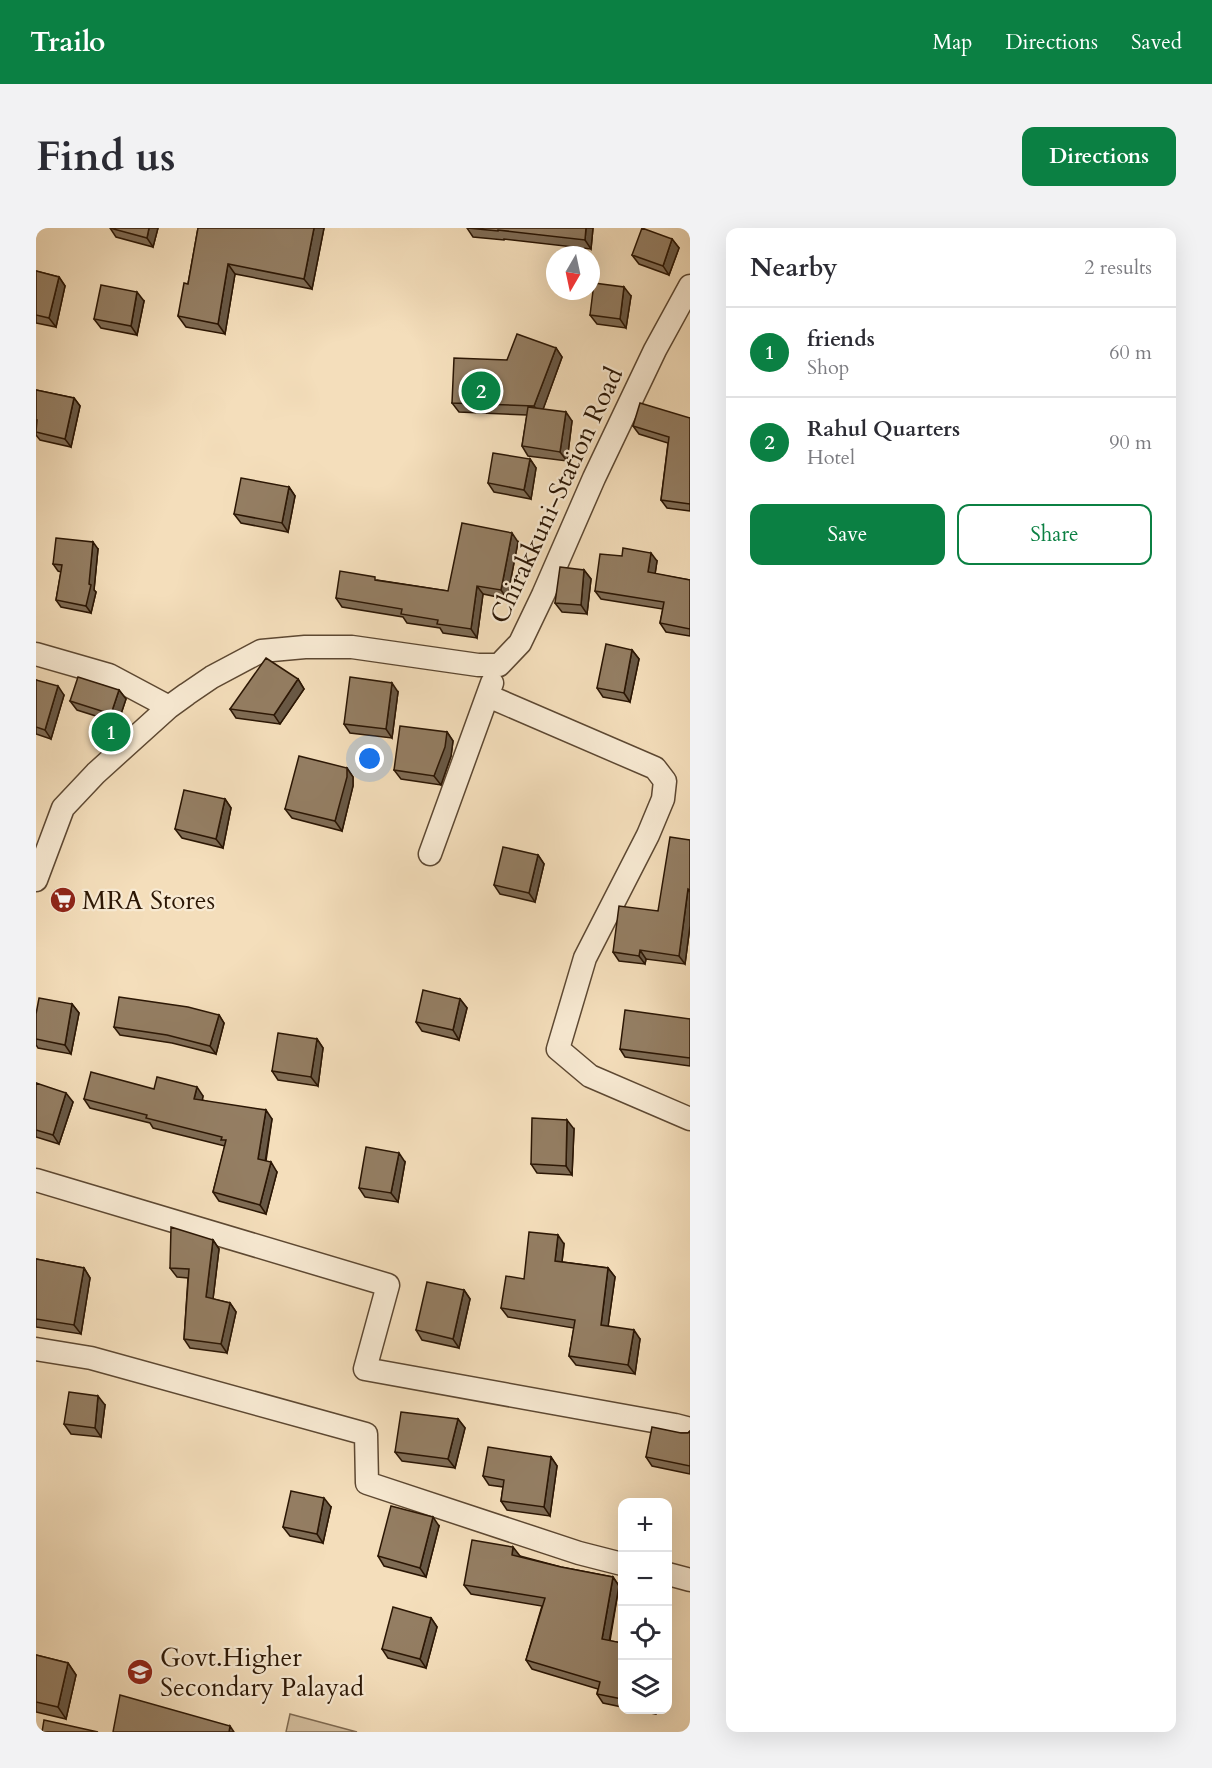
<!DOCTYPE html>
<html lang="en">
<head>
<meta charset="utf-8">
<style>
  :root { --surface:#fff; --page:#f2f2f3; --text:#2b2b33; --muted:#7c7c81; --line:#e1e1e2; --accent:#0b8043 }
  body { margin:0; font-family:Cardo,serif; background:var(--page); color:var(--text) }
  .controls { position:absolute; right:18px; bottom:18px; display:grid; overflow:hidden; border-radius:12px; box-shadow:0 6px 24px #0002 }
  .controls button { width:54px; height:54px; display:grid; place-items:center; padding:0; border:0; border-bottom:2px solid var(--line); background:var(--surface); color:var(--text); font:30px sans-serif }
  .compass { position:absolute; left:510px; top:18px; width:54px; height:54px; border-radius:50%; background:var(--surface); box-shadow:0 6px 24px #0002; rotate:189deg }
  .you { position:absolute; left:334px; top:531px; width:21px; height:21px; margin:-15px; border:4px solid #fff; border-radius:50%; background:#1a73e8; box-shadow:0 0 0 9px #1a73e833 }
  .badge { display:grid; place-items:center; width:39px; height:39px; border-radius:50%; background:var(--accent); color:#fff; font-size:20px; font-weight:700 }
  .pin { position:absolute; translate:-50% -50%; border:3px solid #fff; box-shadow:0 2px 6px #0006 }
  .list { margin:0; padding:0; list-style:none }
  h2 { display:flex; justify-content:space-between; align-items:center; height:78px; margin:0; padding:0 24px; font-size:26px }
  h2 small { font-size:20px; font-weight:400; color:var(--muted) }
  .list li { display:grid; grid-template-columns:39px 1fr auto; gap:18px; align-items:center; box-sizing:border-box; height:90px; padding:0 24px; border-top:2px solid var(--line) }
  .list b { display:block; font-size:22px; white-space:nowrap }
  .list p { margin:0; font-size:20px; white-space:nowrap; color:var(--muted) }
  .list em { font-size:20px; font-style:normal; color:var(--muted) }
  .actions { display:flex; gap:12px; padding:18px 24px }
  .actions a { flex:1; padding:14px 0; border:2px solid var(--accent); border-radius:12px; text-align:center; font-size:21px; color:var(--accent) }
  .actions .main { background:var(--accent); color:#fff }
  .icon { flex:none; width:33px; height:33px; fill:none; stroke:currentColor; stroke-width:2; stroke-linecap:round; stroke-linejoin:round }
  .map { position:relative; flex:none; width:654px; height:1504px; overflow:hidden; border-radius:12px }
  header { display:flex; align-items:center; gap:36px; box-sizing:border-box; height:84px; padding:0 30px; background:var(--accent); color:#fff }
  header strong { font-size:28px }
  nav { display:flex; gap:33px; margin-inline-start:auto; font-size:21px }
  .intro { display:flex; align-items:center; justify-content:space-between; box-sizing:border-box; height:144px; padding:0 36px }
  h1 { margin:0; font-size:42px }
  .button { padding:15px 27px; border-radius:12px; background:var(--accent); color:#fff; font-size:21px; font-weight:700 }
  main { display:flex; gap:36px; padding:0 36px }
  aside { flex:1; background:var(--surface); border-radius:12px; box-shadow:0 6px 24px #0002 }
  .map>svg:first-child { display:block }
  .green { fill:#d2bc9c; stroke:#7e6950; stroke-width:1.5 }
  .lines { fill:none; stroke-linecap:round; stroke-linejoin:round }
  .street-casing { stroke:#5d4832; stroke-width:25 }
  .street { stroke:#f8ead3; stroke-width:22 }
  .wall { fill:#7f6c55; stroke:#2b1604; stroke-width:1.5 }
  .shaded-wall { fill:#685845; stroke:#2b1604; stroke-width:1.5 }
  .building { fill:#947e63; stroke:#2b1604; stroke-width:1.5 }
  .labels { text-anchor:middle; stroke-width:4.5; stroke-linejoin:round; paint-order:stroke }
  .street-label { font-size:26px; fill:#2b1604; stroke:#f8ead3 }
  .poi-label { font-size:26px; fill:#2b1604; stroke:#f8ead3; text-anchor:start }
</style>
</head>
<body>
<header>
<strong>Trailo</strong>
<nav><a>Map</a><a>Directions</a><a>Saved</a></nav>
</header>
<div class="intro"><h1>Find us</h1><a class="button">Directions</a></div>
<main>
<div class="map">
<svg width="654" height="1504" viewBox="0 0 654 1504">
  <rect width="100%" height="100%" fill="#f4debb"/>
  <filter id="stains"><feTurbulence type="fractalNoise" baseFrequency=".00333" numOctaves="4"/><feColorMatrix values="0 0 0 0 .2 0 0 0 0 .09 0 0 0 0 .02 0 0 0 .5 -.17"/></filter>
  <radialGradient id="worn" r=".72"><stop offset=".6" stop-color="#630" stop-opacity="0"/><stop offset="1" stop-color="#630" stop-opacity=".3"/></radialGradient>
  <path class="green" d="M 254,1486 L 321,1504 L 250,1504 Z"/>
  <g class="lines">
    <g class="street-casing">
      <path id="street" d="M 0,426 L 73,447 L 133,479
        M 452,468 L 619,540 L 629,553 L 627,571 L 612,607 L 549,730 L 522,821 L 554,848 L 654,891
        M 394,626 L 456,455
        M 0,652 L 27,580 L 60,545 L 133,479 L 151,466 L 176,449 L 225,423 L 269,419 L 316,419 L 442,437 L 463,437 L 484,415 L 507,367 L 558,250 L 619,122 L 654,58
        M 0,952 L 352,1057 L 329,1141 L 639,1197 L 654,1201
        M 0,1121 L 55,1130 L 330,1206 L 331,1255 L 543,1325 L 586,1336
        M 632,1346 L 654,1352"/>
    </g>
    <use href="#street" class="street"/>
  </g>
  <path class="wall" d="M 74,0 L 122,0 L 117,19 L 80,9 Z
    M 162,0 L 288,0 L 276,61 L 199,46 L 189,106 L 150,99 L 142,88 L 152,56 Z
    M 431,0 L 557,0 L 555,21 L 468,11 L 468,12 L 437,9 Z
    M 636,11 L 643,20 L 633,47 L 603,36 L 596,27 Z
    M 0,43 L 23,49 L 29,58 L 20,99 L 0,95 Z
    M 595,68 L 590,100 L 561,96 L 554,87 Z
    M 108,73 L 101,107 L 65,100 L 58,91 Z
    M 520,120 L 526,129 L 507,181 L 536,193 L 531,233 L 492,228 L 486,218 L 491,187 L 423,184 L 416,175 L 471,132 Z
    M 0,162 L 38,170 L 44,178 L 35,219 L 4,212 L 0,207 Z
    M 654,190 L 654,283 L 631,280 L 625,272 L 632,215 L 603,206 L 597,198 Z
    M 494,231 L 500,240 L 495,271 L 458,264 L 452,255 Z
    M 253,259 L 259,268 L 252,304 L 205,295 L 198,286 Z
    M 482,314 L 471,371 L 447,366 L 441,410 L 407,405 L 404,400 L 371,395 L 367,389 L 306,379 L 300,370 L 341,352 L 412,363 Z
    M 62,321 L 58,362 L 60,364 L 55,385 L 25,379 L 20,372 L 25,344 L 22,343 L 17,336 Z
    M 621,333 L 619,346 L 654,352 L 654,408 L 630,404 L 624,395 L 627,381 L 565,371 L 559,363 Z
    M 548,342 L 555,351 L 551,386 L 526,384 L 519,375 Z
    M 596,422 L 603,431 L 594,474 L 567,469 L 561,460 Z
    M 262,451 L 268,461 L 244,496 L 200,490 L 194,481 Z
    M 0,452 L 28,467 L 15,511 L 0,506 Z
    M 83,462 L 90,471 L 82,495 L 41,482 L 34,473 Z
    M 362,464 L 356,510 L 314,505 L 308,496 Z
    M 411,504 L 417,513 L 415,528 L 405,557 L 365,551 L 358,542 Z
    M 311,540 L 317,549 L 317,558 L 306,603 L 256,590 L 249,581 Z
    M 189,571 L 195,580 L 187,620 L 146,610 L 139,601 Z
    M 654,612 L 654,698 L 649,736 L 610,731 L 609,736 L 583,733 L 577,724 L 622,683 Z
    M 502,627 L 508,636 L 499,674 L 464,666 L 458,657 Z
    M 424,771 L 431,780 L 423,812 L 386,803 L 380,794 Z
    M 36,776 L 43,785 L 35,826 L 2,820 L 0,817 L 0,811 Z
    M 183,787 L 188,795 L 180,826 L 136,815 L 84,807 L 78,799 Z
    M 654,791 L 654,838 L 589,829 L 584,821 Z
    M 281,811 L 287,820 L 282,858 L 242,852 L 236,843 Z
    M 0,855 L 37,874 L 23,916 L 0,909 Z
    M 118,861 L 167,868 L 166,872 L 236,891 L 230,933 L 241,944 L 230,986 L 183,973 L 177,964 L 189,918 L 117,900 L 114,895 L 54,880 L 48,871 Z
    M 538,901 L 536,947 L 501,945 L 495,936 Z
    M 369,934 L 362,974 L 329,969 L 323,960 Z
    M 177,1012 L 183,1021 L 177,1071 L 194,1075 L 200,1084 L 191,1125 L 154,1120 L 148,1111 L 152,1050 L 141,1049 L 134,1040 Z
    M 528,1016 L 526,1034 L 572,1040 L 579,1049 L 572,1098 L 604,1111 L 599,1146 L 540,1137 L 533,1128 L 538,1100 L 472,1089 L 465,1080 L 488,1051 Z
    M 0,1031 L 48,1040 L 54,1050 L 45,1106 L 0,1099 Z
    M 428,1062 L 434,1071 L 423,1120 L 386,1112 L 380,1102 Z
    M 69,1177 L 65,1209 L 35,1206 L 28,1196 Z
    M 422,1191 L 429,1200 L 419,1240 L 366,1233 L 359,1224 Z
    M 654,1203 L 654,1246 L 616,1238 L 610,1229 L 645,1205 L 652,1205 Z
    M 515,1229 L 521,1238 L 514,1288 L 471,1282 L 465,1273 L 467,1259 L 453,1257 L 447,1248 Z
    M 295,1279 L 287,1315 L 254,1308 L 247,1299 Z
    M 403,1298 L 390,1349 L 348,1338 L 342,1328 Z
    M 484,1328 L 525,1339 L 577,1349 L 583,1358 L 574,1413 L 586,1415 L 586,1479 L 567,1475 L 561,1466 L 562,1461 L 496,1441 L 490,1432 L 506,1378 L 435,1366 L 428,1357 Z
    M 395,1390 L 401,1399 L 390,1440 L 352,1430 L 346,1421 Z
    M 0,1427 L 32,1435 L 40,1447 L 30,1491 L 0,1484 Z
    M 600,1482 L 621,1482 L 620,1486 Z"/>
  <path class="shaded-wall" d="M 113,0 L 122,0 L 117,19 L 111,10 Z
    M 278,0 L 288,0 L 276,61 L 268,51 Z
    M 550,0 L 557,0 L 555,21 L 549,12 Z
    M 636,11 L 643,20 L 633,47 L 627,38 Z
    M 192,36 L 199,46 L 189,106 L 182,96 Z
    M 23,49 L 29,58 L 20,99 L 13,90 Z
    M 588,59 L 595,68 L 590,100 L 584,91 Z
    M 101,64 L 108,73 L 101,107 L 95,98 Z
    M 520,120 L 526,129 L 505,187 L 498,178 Z
    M 38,170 L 44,178 L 35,219 L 29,211 Z
    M 530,184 L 536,193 L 531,233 L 524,224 Z
    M 494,231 L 500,240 L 495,271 L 488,262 Z
    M 253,259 L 259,268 L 252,304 L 246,295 Z
    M 476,305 L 482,314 L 471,371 L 465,362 Z
    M 57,314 L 62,321 L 58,362 L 60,364 L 55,385 L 50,378 Z
    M 615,325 L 621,333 L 618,353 L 612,344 Z
    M 548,342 L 555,351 L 551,386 L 545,377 Z
    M 441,358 L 447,366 L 441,410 L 435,401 Z
    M 596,422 L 603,431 L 594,474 L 588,465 Z
    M 262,451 L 268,461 L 244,496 L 238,487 Z
    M 356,455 L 362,464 L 356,510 L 350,501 Z
    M 22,458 L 28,467 L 15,511 L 9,502 Z
    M 83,462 L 90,471 L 82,495 L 75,486 Z
    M 411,504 L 417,513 L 415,528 L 405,557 L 398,548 Z
    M 311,540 L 317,549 L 317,558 L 306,603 L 299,593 Z
    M 189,571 L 195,580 L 187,620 L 180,611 Z
    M 502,627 L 508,636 L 499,674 L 493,665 Z
    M 652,661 L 654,664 L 654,698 L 649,736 L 643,728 Z
    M 604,722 L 610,731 L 609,736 L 603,728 Z
    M 424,771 L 431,780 L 423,812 L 417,802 Z
    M 36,776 L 43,785 L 35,826 L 29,817 Z
    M 183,787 L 188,795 L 180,826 L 174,818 Z
    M 281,811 L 287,820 L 282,858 L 275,849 Z
    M 161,859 L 167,868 L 165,880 L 158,871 Z
    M 30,865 L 37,874 L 23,916 L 17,907 Z
    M 230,882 L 236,891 L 228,940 L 222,931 Z
    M 531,892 L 538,901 L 536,947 L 530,938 Z
    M 363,925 L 369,934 L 362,974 L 355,965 Z
    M 235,934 L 241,944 L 230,986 L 224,977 Z
    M 522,1007 L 528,1016 L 525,1042 L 519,1033 Z
    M 177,1012 L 183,1021 L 176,1079 L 170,1069 Z
    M 48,1040 L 54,1050 L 45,1106 L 38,1097 Z
    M 572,1040 L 579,1049 L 571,1106 L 565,1097 Z
    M 428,1062 L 434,1071 L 423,1120 L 417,1111 Z
    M 194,1075 L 200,1084 L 191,1125 L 185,1116 Z
    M 598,1102 L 604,1111 L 599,1146 L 592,1137 Z
    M 62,1168 L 69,1177 L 65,1209 L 59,1200 Z
    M 422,1191 L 429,1200 L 419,1240 L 412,1231 Z
    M 515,1229 L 521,1238 L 514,1288 L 508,1279 Z
    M 288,1270 L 295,1279 L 287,1315 L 281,1306 Z
    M 397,1289 L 403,1298 L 390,1349 L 384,1340 Z
    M 477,1319 L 484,1328 L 482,1336 L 476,1327 Z
    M 577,1349 L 583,1358 L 572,1420 L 566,1411 Z
    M 395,1390 L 401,1399 L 390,1440 L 384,1431 Z
    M 32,1435 L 40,1447 L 30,1491 L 22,1479 Z
    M 194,1498 L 198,1504 L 193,1504 Z"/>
  <path class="building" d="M 74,0 L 113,0 L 111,10 Z
    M 162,0 L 278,0 L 268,51 L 192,36 L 182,96 L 142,88 L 148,55 L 152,56 Z
    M 431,0 L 550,0 L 549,12 L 462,2 L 462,3 Z
    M 606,0 L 636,11 L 627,38 L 596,27 Z
    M 0,43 L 23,49 L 13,90 L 0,87 Z
    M 558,55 L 588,59 L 584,91 L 554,87 Z
    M 65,57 L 101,64 L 95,98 L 58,91 Z
    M 481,106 L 520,120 L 498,178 L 416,175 L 418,130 L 471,132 Z
    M 0,162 L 38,170 L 29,211 L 0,204 L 1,192 L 0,192 Z
    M 604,175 L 654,190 L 654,276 L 625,272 L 633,209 L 597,198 Z
    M 492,179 L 530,184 L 524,224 L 486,218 Z
    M 457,225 L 494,231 L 488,262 L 452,255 Z
    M 205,250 L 253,259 L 246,295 L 198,286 Z
    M 426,295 L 476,305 L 465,362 L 441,358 L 435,401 L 401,396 L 402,392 L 365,386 L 366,381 L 300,370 L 304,343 L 339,349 L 339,352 L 412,363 Z
    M 20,310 L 57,314 L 53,356 L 55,357 L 50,378 L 20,372 L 26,337 L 17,336 Z
    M 587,320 L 615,325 L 612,344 L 654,352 L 654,401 L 624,395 L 628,374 L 559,363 L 564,326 L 586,328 Z
    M 524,339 L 548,342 L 545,377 L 519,375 Z
    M 570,416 L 596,422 L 588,465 L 561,460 Z
    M 230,430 L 262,451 L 238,487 L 194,481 Z
    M 42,449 L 83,462 L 75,486 L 34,473 Z
    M 314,449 L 356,455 L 350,501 L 308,496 Z
    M 0,452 L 22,458 L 9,502 L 0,499 Z
    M 364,498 L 411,504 L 409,519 L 398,548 L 358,542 Z
    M 263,528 L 311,540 L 311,549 L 299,593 L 249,581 Z
    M 148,562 L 189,571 L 180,611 L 139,601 Z
    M 634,609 L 654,612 L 654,662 L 652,661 L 643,728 L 604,722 L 603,728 L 577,724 L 583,678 L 622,683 Z
    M 467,619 L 502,627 L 493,665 L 458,657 Z
    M 387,762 L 424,771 L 417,802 L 380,794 Z
    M 83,769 L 152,779 L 183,787 L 174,818 L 131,807 L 78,799 Z
    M 3,770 L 36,776 L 29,817 L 0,811 L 0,786 Z
    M 589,782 L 654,791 L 654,830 L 584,821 Z
    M 242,805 L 281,811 L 275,849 L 236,843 Z
    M 55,844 L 118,861 L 121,849 L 161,859 L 158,871 L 230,882 L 222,931 L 235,934 L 224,977 L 177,964 L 190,912 L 185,912 L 186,909 L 110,890 L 111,887 L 48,871 Z
    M 0,855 L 30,865 L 17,907 L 0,902 Z
    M 496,890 L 531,892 L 530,938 L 495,936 Z
    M 330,919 L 363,925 L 355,965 L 323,960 Z
    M 135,999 L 177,1012 L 170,1069 L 194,1075 L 185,1116 L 148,1111 L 153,1041 L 134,1040 Z
    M 493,1004 L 522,1007 L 519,1033 L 572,1040 L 565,1097 L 598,1102 L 592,1137 L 533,1128 L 539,1092 L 465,1080 L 470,1048 L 488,1051 Z
    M 0,1031 L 48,1040 L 38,1097 L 0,1091 Z
    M 391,1054 L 428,1062 L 417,1111 L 380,1102 Z
    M 33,1164 L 62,1168 L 59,1200 L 28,1196 Z
    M 365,1184 L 422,1191 L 412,1231 L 359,1224 Z
    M 616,1199 L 645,1205 L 652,1205 L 654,1203 L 654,1238 L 610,1229 Z
    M 452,1219 L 515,1229 L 508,1279 L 465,1273 L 468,1252 L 447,1248 Z
    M 255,1263 L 288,1270 L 281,1306 L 247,1299 Z
    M 355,1278 L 397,1289 L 384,1340 L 342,1328 Z
    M 436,1312 L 477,1319 L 476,1327 L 525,1339 L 577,1349 L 566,1411 L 586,1415 L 586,1471 L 561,1466 L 564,1454 L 490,1432 L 509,1370 L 428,1357 Z
    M 357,1379 L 395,1390 L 384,1431 L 346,1421 Z
    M 0,1427 L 32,1435 L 22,1479 L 0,1474 Z
    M 84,1467 L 194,1498 L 193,1504 L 77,1504 Z
    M 8,1492 L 62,1504 L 6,1504 Z"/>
  <defs>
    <g id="supermarket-disc" transform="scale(1.35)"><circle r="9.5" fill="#8f2418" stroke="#f8ead3"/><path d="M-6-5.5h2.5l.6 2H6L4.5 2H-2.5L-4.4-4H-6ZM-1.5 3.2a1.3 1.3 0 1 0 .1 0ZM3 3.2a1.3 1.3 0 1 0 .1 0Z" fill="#fff"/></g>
    <g id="school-disc" transform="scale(1.35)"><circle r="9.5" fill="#8f2418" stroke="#f8ead3"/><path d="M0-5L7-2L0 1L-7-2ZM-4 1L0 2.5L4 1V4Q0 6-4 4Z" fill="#fff"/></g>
  </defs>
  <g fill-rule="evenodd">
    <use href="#supermarket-disc" x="27" y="672"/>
    <use href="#school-disc" x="104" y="1444"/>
  </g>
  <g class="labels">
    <g class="street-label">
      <text transform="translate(520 267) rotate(-65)" y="9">Chirakkuni-Station Road</text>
    </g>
    <g class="poi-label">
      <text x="46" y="681">MRA Stores</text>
      <text x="124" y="1438">Govt.Higher<tspan x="124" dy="30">Secondary Palayad</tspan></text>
    </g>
  </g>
  <rect width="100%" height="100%" filter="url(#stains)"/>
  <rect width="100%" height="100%" fill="url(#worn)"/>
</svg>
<div class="controls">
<button>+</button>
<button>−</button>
<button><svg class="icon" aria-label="locate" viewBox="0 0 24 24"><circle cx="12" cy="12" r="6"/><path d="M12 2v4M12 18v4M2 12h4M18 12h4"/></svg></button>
<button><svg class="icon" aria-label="layers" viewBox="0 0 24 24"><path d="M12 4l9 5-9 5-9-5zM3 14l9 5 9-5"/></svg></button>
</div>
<svg class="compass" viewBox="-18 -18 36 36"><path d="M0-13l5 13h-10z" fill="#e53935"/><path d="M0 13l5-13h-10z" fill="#7c7c81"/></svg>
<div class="you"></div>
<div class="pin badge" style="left:75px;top:504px">1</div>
<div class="pin badge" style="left:445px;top:163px">2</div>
</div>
<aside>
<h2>Nearby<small>2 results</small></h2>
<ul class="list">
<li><span class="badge">1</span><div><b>friends</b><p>Shop</p></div><em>60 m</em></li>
<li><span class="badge">2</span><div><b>Rahul Quarters</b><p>Hotel</p></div><em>90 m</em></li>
</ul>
<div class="actions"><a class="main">Save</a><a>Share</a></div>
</aside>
</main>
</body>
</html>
